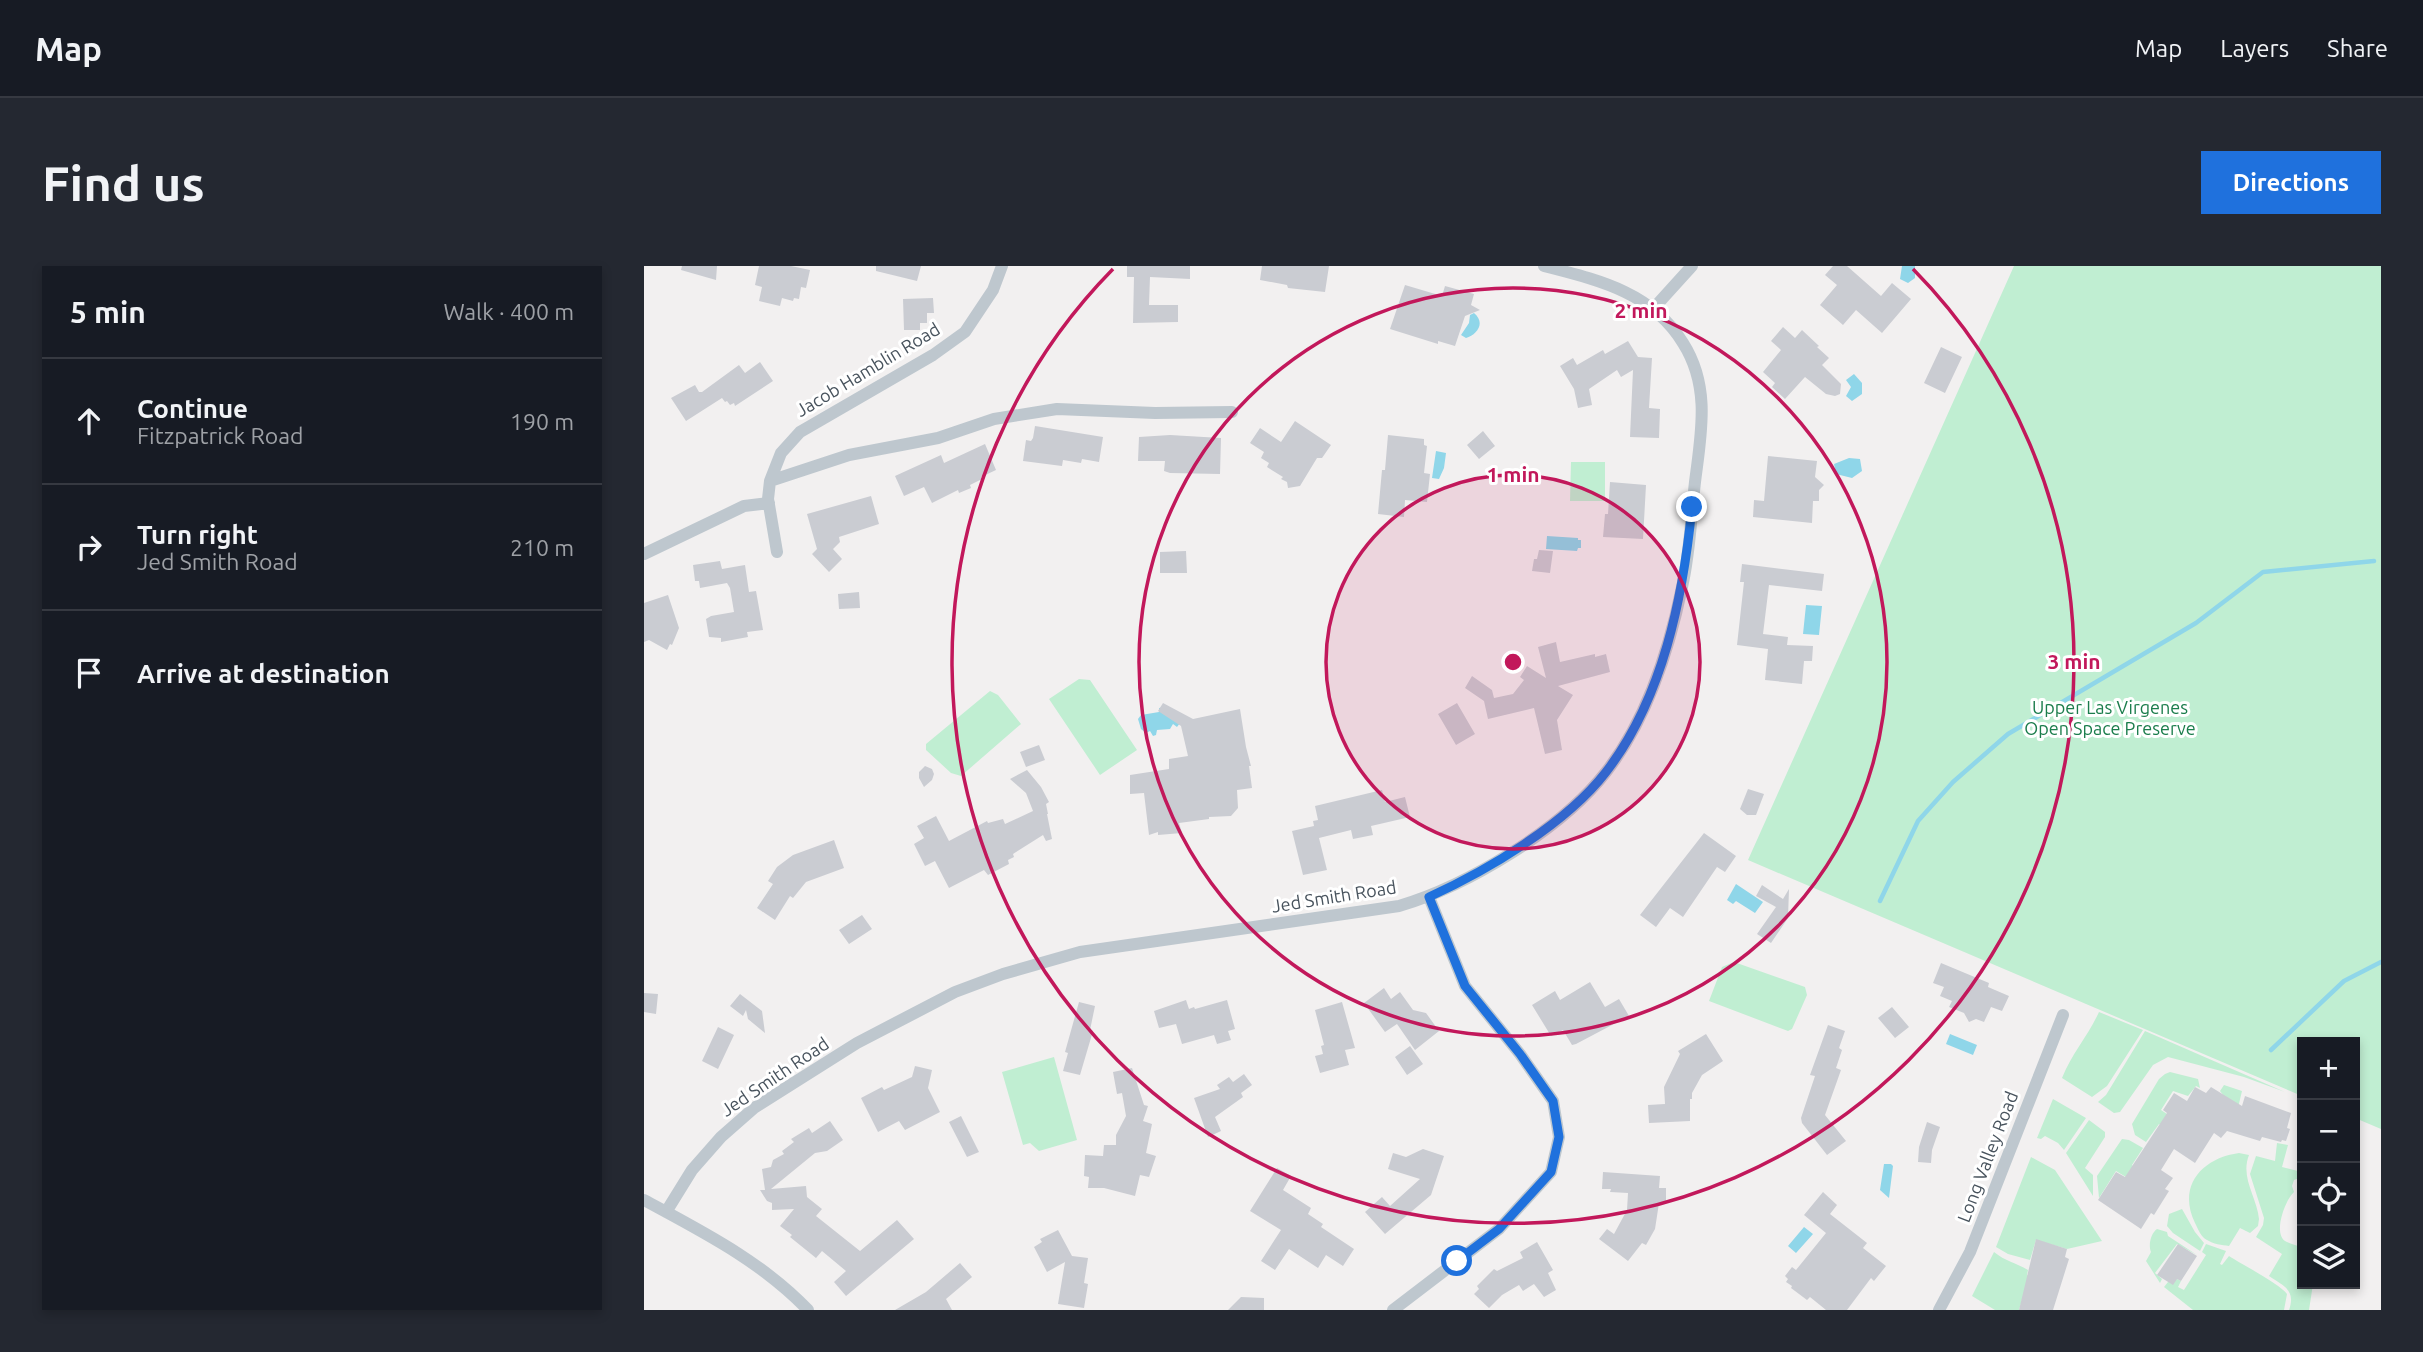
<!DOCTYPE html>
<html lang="en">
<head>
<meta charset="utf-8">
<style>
  :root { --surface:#171b24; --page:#242831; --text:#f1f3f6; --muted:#9ea1a6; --line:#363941; --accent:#1f71dd }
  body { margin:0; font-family:Ubuntu,sans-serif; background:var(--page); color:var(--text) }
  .controls { position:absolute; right:21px; bottom:21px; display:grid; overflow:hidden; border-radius:0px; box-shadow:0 4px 10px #0003 }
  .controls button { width:63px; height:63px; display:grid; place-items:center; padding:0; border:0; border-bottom:2px solid var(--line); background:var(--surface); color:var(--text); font:35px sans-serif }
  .stop { position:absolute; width:21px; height:21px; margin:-16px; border:5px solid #1f71dd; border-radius:50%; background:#fff }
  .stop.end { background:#1f71dd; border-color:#fff; box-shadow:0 2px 7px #0008 }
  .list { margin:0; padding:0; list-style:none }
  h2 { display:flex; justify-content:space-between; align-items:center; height:91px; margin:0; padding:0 28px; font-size:30px }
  h2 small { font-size:23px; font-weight:400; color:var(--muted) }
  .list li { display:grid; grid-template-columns:46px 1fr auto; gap:21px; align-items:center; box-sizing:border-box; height:126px; padding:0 28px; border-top:2px solid var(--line) }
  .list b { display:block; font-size:26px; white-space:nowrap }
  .list p { margin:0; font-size:23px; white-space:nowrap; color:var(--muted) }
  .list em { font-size:23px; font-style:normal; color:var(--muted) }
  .icon { flex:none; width:38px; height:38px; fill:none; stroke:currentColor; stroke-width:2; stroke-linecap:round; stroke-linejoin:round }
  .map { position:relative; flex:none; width:1737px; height:1044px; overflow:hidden; border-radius:0px }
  header { display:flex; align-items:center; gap:42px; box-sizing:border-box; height:98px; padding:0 35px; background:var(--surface); border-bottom:2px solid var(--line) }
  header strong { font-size:33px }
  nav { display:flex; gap:38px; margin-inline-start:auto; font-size:24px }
  .intro { display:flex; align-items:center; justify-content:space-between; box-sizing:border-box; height:168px; padding:0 42px }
  h1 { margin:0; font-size:49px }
  .button { padding:18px 32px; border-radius:0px; background:var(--accent); color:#fff; font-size:24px; font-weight:700 }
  main { display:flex; gap:42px; padding:0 42px }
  aside { flex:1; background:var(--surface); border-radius:0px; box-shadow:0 4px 10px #0003 }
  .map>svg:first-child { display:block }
  .green { fill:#c0eed2 }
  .water { fill:#8fd6e9 }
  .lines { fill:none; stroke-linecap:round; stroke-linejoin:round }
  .stream { stroke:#8fd6e9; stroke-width:4.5 }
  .building { fill:#caccd2 }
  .street { stroke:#bec7ce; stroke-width:12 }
  .route { stroke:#1f71dd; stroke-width:9 }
  .ring { fill:none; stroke:#c2185b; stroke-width:3.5 }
  .labels { text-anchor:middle; stroke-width:6; stroke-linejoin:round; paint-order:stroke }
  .street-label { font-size:18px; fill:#48535d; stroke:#fff }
  .park-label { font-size:18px; fill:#1b7d4c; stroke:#fff }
  .centre { fill:#c2185b; stroke:#fff; stroke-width:3.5 }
  .ring-label { font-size:21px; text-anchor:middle; font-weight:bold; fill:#c2185b; stroke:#fff; stroke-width:6; stroke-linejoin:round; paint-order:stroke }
</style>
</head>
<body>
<header>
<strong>Map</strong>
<nav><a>Map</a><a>Layers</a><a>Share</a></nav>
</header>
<div class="intro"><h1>Find us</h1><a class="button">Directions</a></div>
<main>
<aside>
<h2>5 min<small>Walk · 400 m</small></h2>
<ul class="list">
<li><svg class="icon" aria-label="ahead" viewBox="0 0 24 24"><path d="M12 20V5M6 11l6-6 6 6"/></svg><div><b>Continue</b><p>Fitzpatrick Road</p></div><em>190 m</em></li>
<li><svg class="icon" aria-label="right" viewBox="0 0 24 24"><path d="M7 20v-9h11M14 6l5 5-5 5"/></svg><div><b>Turn right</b><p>Jed Smith Road</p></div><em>210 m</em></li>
<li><svg class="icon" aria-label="arrive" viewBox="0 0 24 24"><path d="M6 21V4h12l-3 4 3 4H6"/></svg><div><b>Arrive at destination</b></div></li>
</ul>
</aside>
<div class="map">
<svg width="1737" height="1044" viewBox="0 0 1737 1044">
  <rect width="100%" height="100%" fill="#f2f0f0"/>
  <path class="green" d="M 1370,0 L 1737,0 L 1737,863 L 1711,852 L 1711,776 L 1658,776 L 1658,830 L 1104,594 Z
    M 927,196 L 961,196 L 961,235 L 926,235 Z
    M 435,413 L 446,414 L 493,484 L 456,509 L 405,433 Z
    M 346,425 L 354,429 L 377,458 L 317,510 L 307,507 L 282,484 L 282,478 Z
    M 1090,696 L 1161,721 L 1163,729 L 1148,763 L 1144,765 L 1065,735 L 1078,701 Z
    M 1455,746 L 1499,764 L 1463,820 L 1448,831 L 1418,812 C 1428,787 1444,770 1455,746 Z
    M 1501,765 L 1641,826 L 1600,811 L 1524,791 L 1509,799 L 1476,846 L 1470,847 L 1454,836 L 1462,829 Z
    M 410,791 L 433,874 L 395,885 L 386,877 L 379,879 L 358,806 Z
    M 1526,806 L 1554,813 L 1556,822 L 1552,820 L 1544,830 L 1529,825 L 1517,844 L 1532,854 L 1526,865 L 1515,858 L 1502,876 L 1491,869 L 1488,858 L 1515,813 L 1521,808 Z
    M 1580,819 L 1598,825 L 1593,846 L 1576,825 Z
    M 1409,833 L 1442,852 L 1420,884 L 1414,877 L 1401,870 L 1397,873 L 1393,872 Z
    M 1445,854 L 1461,866 L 1461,871 L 1441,902 L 1449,909 L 1449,930 L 1422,887 Z
    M 1478,873 L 1485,874 L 1499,882 L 1488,899 L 1493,904 L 1487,914 L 1472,905 L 1455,932 L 1453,910 Z
    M 1633,877 L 1644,879 L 1638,901 L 1658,906 L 1658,911 L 1650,914 L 1648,920 L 1650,926 C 1641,934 1629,967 1641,975 C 1646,978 1653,979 1658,982 L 1658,1018 L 1669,1018 L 1665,1044 L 1645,1044 C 1652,1024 1640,1020 1625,1010 L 1638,988 L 1612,971 L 1619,959 L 1620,952 L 1606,908 L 1612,890 L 1631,895 Z
    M 1595,887 L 1605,889 C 1596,912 1613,931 1615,953 L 1614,960 L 1606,967 L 1596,962 L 1585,980 C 1578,979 1569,978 1563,974 C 1557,971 1554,963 1551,957 C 1533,920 1558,892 1595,887 Z
    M 1387,891 L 1411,904 L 1458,975 L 1423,983 L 1392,974 L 1386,994 L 1364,988 L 1352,981 Z
    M 1538,943 L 1551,966 L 1560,977 L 1556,985 L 1529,967 L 1523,960 L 1525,948 Z
    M 1513,963 L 1523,966 L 1524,970 L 1553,989 L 1533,978 L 1511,1007 L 1518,1013 L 1516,1017 L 1502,995 L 1507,986 C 1504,979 1507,967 1513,963 Z
    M 1562,978 L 1582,985 L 1576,998 L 1578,999 L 1585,990 C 1597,998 1636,1018 1643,1028 L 1640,1044 L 1549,1044 L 1520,1021 L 1524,1016 L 1533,1013 L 1537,1015 L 1534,1021 L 1540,1024 L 1562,989 L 1558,986 Z
    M 1350,986 C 1361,995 1372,997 1384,1004 L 1383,1009 L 1385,1010 L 1375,1044 L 1351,1044 L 1328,1030 Z"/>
  <path class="water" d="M 1258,0 L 1271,0 L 1271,12 L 1264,17 L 1256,13 Z
    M 830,47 C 842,57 833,69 822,72 L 817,69 L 825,57 L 826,49 Z
    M 1210,108 L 1218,117 L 1218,128 L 1208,135 L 1202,130 L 1207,121 L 1202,114 Z
    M 792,185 L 802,187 L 800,202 L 795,213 L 788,212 Z
    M 1205,192 L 1216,193 L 1218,205 L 1208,212 L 1192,208 L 1190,198 Z
    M 903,270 L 934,272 L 934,274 L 937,274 L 937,282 L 934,282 L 933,285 L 902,283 Z
    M 1162,339 L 1178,340 L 1175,369 L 1159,368 Z
    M 522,441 L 536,457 L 533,461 L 529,458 L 526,463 L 513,464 L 512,469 L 509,470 L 506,465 L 502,467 L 497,463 L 494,453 L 497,449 L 515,446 L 515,442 Z
    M 1092,618 L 1119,636 L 1111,647 L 1092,635 L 1089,638 L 1083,634 Z
    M 1306,768 L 1333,779 L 1329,789 L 1302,778 Z
    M 1240,898 L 1247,898 L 1249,900 L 1245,932 L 1236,924 Z
    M 1160,961 L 1169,968 L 1152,987 L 1144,980 Z"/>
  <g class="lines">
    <path class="stream" d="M 1236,635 L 1274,555 L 1309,516 L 1364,468 L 1552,357 L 1619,306 L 1730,295
      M 1627,784 L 1700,715 L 1737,696"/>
  </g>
  <path class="building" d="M 38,0 L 73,0 L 72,14 L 37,4 Z
    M 115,0 L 147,0 L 166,4 L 162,22 L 157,21 L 155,33 L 150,32 L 149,35 L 138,32 L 136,40 L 115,35 L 118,21 L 111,19 Z
    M 232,0 L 277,0 L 273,15 L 232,5 Z
    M 483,0 L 546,0 L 546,13 L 506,11 L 505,39 L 534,39 L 534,56 L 489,57 L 490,11 L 483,11 Z
    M 618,0 L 685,0 L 681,26 L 644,22 L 643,19 L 616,14 Z
    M 1189,0 L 1203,0 L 1237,30 L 1248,17 L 1267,33 L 1238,67 L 1212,44 L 1199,59 L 1176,39 L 1193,19 L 1181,9 Z
    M 761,19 L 798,30 L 801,20 L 830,28 L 827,39 L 836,44 L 821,50 L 811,80 L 794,75 L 794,78 L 746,63 Z
    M 289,32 L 290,47 L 283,47 L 283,57 L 276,57 L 276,64 L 260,64 L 259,33 Z
    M 1139,61 L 1151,72 L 1158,64 L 1175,80 L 1173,81 L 1185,92 L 1178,99 L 1197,118 L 1196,128 L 1191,130 L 1182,128 L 1161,111 L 1141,133 L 1128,121 L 1131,117 L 1119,106 L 1137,84 L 1127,75 Z
    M 984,75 L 994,91 L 1008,92 L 1005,142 L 1016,143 L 1015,172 L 986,171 L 989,104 L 977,111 L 973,104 L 945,123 L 948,139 L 934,142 L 930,123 L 916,100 L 929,92 L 933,99 L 959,84 L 961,88 Z
    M 1297,81 L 1318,91 L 1301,127 L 1280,117 Z
    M 116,96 L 129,115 L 91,140 L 90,137 L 86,139 L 83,135 L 81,136 L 78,132 L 42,155 L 27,132 L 51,119 L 55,126 L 58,126 L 95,99 L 101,107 Z
    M 651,155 L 687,179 L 678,192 L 673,192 L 656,220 L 644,222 L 643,216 L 637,213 L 639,211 L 623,201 L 625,197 L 617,192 L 620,186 L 606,177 L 616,162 L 637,176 Z
    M 391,160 L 459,171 L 455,196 L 438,193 L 437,197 L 419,194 L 418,200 L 379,195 L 382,174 L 387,175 L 389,172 Z
    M 839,165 L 851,180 L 835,193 L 823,179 Z
    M 526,169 L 577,172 L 576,208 L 526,207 L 520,205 L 521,195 L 494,195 L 495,171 Z
    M 744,169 L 780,173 L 780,179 L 783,180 L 780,207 L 786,208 L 783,236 L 761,234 L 760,251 L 734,248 L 738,204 L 741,204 Z
    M 341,178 L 352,204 L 337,211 L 338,213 L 326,219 L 327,222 L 315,227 L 314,224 L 288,237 L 280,221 L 260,230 L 251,210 L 297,189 L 300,197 Z
    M 1124,190 L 1173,195 L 1171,211 L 1180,219 L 1175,224 L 1175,235 L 1169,235 L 1168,257 L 1109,251 L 1110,234 L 1120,235 Z
    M 966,216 L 1002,219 L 999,273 L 959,271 L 961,248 L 964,248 Z
    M 227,230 L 235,258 L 195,271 L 196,276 L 189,283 L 198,293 L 185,306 L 168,288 L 173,283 L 163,248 Z
    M 895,284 L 909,285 L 906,307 L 888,305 L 890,293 L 893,293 Z
    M 542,285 L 543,307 L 516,307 L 516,286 Z
    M 76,295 L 78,303 L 101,299 L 105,326 L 112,325 L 119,364 L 103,366 L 104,371 L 77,376 L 77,372 L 65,371 L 62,353 L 67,350 L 90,346 L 86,322 L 83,317 L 56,322 L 55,315 L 51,315 L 49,299 Z
    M 1098,298 L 1180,308 L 1178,325 L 1125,319 L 1119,368 L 1144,371 L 1143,379 L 1169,380 L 1168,395 L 1160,395 L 1158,418 L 1121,414 L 1124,383 L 1093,379 L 1100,316 L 1096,316 Z
    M 215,326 L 216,342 L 195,343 L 194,328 Z
    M 24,329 L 35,362 L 28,379 L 26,378 L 23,384 L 5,374 L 0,376 L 0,337 Z
    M 912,376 L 916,396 L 951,388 L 951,391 L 962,388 L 966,406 L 914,420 L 929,429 L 913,454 L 918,484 L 901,488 L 890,442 L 844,453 L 840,435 L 821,422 L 828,410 L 848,424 L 850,432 L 869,428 L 880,414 L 876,411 L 883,400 L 902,412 L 894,381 Z
    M 519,437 L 549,453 L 596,443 L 602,481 L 607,500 L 605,500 L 608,522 L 593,524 L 594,542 L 587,550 L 565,551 L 565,553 L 535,557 L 538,567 L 514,569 L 514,566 L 505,569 L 500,527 L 486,528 L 486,509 L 525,503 L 525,493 L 544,490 L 537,460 L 514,445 Z
    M 813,437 L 831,468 L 812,479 L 794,448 Z
    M 395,479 L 401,494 L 382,501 L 376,486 Z
    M 281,500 L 288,503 L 290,508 L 288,514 L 280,521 L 275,512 L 275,506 Z
    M 383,504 L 397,521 L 405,536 L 402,538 L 404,548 L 403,548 L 408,573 L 402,575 L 399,569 L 369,588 L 370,591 L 364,594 L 365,598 L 344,609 L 340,604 L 305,622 L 291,595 L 281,600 L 270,578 L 280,572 L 273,560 L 292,550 L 305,575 L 343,555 L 344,557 L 359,553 L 361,558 L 389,545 L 382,527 L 366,513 Z
    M 1104,523 L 1120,528 L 1112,549 L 1103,549 L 1096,543 Z
    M 738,524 L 741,536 L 761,531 L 766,551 L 727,560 L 729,569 L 709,573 L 707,564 L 675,572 L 683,604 L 659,609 L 648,565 L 670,560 L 669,555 L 674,554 L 671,540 Z
    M 1060,567 L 1092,590 L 1081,606 L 1073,601 L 1039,651 L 1026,642 L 1012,661 L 996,649 Z
    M 190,574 L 200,602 L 162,616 L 149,632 L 146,630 L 131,654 L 113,642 L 129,618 L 124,615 L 133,601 L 149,589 Z
    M 1118,619 L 1139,633 L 1145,623 L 1144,652 L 1127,677 L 1113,668 L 1132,641 L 1112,630 Z
    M 218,649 L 228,663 L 205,678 L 195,664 Z
    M 1297,697 L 1345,717 L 1344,721 L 1365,730 L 1358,745 L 1347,741 L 1340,756 L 1332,753 L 1325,756 L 1320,747 L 1305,741 L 1308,735 L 1296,730 L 1300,721 L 1289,717 Z
    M 946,716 L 961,741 L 975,733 L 985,750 L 932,778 L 928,779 L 919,764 L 907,770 L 888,739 L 911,725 L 916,734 Z
    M 740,722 L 747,733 L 756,726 L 769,744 L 782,747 L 795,765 L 771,784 L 753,758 L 741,766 L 720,737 Z
    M 0,727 L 14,728 L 12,748 L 0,746 Z
    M 96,728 L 118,745 L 121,767 L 104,753 L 102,744 L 99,750 L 86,740 Z
    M 542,734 L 545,743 L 550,741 L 551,743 L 583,734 L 591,763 L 584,765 L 587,774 L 573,778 L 570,769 L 538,778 L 532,758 L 515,762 L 510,745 Z
    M 435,736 L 451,740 L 446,764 L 449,765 L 436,809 L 419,805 L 424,787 L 421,786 Z
    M 698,736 L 711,782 L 701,784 L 705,799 L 676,807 L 671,790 L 679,788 L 677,780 L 680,779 L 671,744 Z
    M 1248,741 L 1265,761 L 1251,772 L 1234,752 Z
    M 1184,759 L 1201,765 L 1195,782 L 1198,784 L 1192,802 L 1197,804 L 1181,849 L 1202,875 L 1183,889 L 1158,857 L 1157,852 L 1171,810 L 1166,809 Z
    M 74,761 L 90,769 L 74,803 L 58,795 Z
    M 1062,768 L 1079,795 L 1058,809 L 1048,827 L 1048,833 L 1046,833 L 1046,855 L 1005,857 L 1004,839 L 1021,838 L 1020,821 L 1036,788 L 1034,785 Z
    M 766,780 L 779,798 L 763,809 L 751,791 Z
    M 271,800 L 288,804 L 284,822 L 296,846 L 261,864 L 255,855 L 234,866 L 217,832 L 238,821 L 240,824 L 268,811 Z
    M 488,802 L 500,839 L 504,840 L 499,855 L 508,858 L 502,887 L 512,890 L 505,911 L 496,909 L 491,930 L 460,922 L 444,922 L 445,911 L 440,910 L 441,889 L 459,890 L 460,879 L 472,879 L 472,869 L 482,850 L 478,827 L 473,828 L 469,806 Z
    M 600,808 L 608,819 L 597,827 L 599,831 L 571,851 L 577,865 L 564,871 L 550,832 L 576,823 L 573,819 L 585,811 L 589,816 Z
    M 1551,821 L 1562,827 L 1567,821 L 1598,840 L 1601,830 L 1647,847 L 1643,862 L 1646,863 L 1642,875 L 1638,874 L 1637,876 L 1618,871 L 1616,875 L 1583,865 L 1577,872 L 1570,867 L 1551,897 L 1530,883 L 1517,904 L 1529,912 L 1521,923 L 1525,925 L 1510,949 L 1507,947 L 1497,963 L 1454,934 L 1472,906 L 1481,911 L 1523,847 L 1519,844 L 1530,827 L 1543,835 Z
    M 317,850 L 335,886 L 323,891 L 305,856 Z
    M 186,855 L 199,874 L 183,885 L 171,887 L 127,923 L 162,920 L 163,931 L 178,943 L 172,950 L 216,985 L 253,954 L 270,973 L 202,1030 L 190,1016 L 202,1005 L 178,985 L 172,992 L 146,971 L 148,969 L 136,960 L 150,943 L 128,944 L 128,937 L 123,935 L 116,924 L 121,924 L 118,903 L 127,901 L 129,894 L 140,888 L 138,885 L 150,876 L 147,873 L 165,862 L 168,867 Z
    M 1283,856 L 1296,861 L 1288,884 L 1287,897 L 1274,896 L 1275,881 Z
    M 779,883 L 800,890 L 787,929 L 741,968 L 721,946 L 738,931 L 746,940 L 776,913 L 744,903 L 749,887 L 762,891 Z
    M 633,902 L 647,910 L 639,924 L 667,942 L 664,948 L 679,958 L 677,961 L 710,983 L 699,1000 L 682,989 L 674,1002 L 645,983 L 631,1004 L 617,995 L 637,964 L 606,945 Z
    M 959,906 L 1016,910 L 1015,922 L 1022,922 L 1022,937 L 1015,937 L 1011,963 L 1002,979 L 998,977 L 984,995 L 955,973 L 963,963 L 970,968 L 983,944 L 984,927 L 966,926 L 967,923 L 958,923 Z
    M 1179,926 L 1193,939 L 1186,948 L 1223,977 L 1219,982 L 1242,1000 L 1230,1015 L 1227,1012 L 1203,1044 L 1182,1044 L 1166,1031 L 1163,1034 L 1147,1022 L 1148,1020 L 1142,1016 L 1144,1013 L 1141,1010 L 1148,1001 L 1152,1004 L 1182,967 L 1160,949 Z
    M 414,964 L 428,990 L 444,992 L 440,1017 L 444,1018 L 440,1042 L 414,1038 L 421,996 L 403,1006 L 390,981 L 398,976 L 396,973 Z
    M 1392,973 L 1423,983 L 1421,991 L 1425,993 L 1409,1044 L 1375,1044 Z
    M 893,976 L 909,1004 L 904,1007 L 912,1024 L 900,1031 L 890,1018 L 879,1025 L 875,1019 L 858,1029 L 845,1042 L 830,1028 L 835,1023 L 833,1020 L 850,1003 L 853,1005 L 879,992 L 876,986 Z
    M 1534,978 L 1553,990 L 1537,1015 L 1533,1013 L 1529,1019 L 1513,1009 Z
    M 316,997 L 328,1011 L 302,1033 L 308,1044 L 251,1044 L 282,1026 Z
    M 597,1031 L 620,1032 L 620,1044 L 584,1044 Z"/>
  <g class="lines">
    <path class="street" d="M 1009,43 L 1048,0
      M 126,215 L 205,189 L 294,172 L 350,153 L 413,143 L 511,147 L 588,146
      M 133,286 L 124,233 L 126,215 L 137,187 L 156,166 L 289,89 L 321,66 L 349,24 L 358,0
      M 0,288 L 100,240 L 125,237
      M 0,934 C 59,966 117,995 164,1044
      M 22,946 L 48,904 L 77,871 L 110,842 L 213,777 L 311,726 L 359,708 L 436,686 L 755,640 C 823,620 918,563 962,506 C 1002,455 1025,384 1038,321 C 1046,287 1047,251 1051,216 C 1057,168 1067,121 1039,77 C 1008,26 954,14 900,0
      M 749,1044 L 855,963 L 907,906 L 915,871 L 909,835 L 876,788 L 821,720 L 785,631
      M 1295,1044 L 1326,986 L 1419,749"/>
  </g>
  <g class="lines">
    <path class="route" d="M 813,995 L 855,963 L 907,906 L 915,871 L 909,835 L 876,788 L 821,720 L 785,631 C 844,604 922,558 962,506 C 1019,432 1039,332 1048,241"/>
  </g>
  <circle cx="869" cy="396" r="187" fill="#c2185b" fill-opacity=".12"/>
  <g class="ring">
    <circle cx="869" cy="396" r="187"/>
    <circle cx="869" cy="396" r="374"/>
    <path d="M1269 3A561 561 0 1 1 469 3"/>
  </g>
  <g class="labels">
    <g class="street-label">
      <text transform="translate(224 104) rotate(-31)" y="6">Jacob Hamblin Road</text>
      <text transform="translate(690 631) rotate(-9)" y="6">Jed Smith Road</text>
      <text transform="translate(131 811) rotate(-34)" y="6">Jed Smith Road</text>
      <text transform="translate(1344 891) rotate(-69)" y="6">Long Valley Road</text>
    </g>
    <g class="park-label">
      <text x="1466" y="448">Upper Las Virgenes<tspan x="1466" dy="21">Open Space Preserve</tspan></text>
    </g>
  </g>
  <circle cx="869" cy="396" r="10" class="centre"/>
  <g class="ring-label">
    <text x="997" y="52">2 min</text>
    <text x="869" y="216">1 min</text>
    <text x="1430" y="403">3 min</text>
  </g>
</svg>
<div class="controls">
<button>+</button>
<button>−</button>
<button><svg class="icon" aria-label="locate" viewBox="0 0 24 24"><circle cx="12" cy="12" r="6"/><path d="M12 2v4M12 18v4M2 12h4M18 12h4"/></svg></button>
<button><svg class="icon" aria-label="layers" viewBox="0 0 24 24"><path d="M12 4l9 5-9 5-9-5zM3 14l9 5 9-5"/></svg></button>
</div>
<div class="stop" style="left:813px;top:995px"></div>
<div class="stop end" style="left:1048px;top:241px"></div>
</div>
</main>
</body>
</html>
